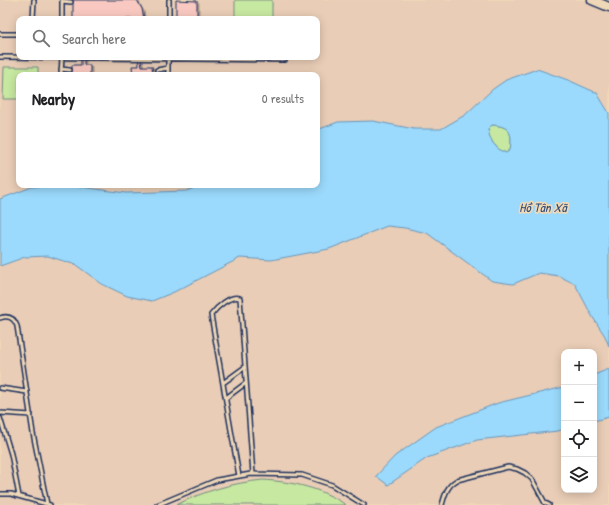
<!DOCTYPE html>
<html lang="en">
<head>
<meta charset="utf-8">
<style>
  :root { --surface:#fff; --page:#f2f2f2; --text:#202124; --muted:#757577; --line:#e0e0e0 }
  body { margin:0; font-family:"Patrick Hand",sans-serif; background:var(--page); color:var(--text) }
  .controls { position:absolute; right:12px; bottom:12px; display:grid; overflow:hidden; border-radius:8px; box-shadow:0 2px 10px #0003 }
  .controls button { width:36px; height:36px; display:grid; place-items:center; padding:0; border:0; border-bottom:1px solid var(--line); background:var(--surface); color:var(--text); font:20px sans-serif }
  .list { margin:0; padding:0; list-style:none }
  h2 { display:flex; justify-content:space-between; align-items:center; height:52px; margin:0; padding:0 16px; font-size:17px }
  h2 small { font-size:13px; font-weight:400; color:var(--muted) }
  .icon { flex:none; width:22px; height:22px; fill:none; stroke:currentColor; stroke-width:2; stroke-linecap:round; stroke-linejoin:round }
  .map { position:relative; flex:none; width:609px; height:505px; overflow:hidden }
  .search { position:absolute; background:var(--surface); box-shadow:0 2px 10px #0003; left:16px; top:16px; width:304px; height:44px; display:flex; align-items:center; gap:10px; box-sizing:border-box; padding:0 14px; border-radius:8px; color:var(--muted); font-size:15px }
  .panel { position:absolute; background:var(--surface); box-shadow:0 2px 10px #0003; left:16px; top:72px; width:304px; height:116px; border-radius:8px }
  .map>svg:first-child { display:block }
  .built { fill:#e9cdb6; fill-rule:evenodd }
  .green { fill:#c7e8a0; stroke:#718c7f }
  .water { fill:#9bdafc; stroke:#6896bd; fill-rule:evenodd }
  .building { fill:#f9c9c1; stroke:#1b2f5e; filter:url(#shadow) }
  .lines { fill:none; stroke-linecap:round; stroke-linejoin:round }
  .lane-casing { stroke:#1b2f5e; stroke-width:6 }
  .secondary-casing { stroke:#1b2f5e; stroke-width:11 }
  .lane { stroke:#efd8b7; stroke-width:3 }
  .secondary { stroke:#efd8b7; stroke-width:8 }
  .labels { text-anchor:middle; stroke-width:3.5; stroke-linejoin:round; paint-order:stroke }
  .water-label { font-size:13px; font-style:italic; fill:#2e4976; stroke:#efd8b7 }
</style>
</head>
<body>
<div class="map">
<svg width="609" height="505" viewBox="0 0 609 505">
  <defs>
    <filter id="shadow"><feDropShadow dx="2" dy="2" stdDeviation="0" flood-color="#0004"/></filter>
  </defs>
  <rect width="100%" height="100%" fill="#efd8b7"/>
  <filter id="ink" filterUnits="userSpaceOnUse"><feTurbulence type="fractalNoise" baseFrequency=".025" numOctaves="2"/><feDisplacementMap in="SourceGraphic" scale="8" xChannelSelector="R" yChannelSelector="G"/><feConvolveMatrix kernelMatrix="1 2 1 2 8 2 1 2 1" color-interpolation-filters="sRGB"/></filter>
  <g filter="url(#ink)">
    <path class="built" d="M 0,0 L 609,0 L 609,505 L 0,505 ZM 19,19 L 317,19 L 317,57 L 19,57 ZM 19,75 L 317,75 L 317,185 L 19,185 ZM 564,352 L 594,352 L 594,490 L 564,490 Z"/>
    <path class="green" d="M 235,0 L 272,0 L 272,19 L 235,19 Z
      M 4,67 L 38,67 L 38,75 L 19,75 L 19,99 L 3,99 Z
      M 492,125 C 510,126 513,133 510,150 L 506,153 C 495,149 489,139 488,129 Z
      M 263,480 C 294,482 321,488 346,505 L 176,505 C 204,491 232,483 263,480 Z"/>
    <path class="water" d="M 537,69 L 568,80 L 597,93 L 609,113 L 609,346 L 605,336 L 592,316 L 575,284 L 559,276 L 539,273 L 513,284 L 492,281 L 427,233 L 405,228 L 387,226 L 329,249 L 271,260 L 240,258 L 174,292 L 152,301 L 127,296 L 102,284 L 76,265 L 48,256 L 25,257 L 0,266 L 0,199 L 32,187 L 65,185 L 126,193 L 186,191 L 204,185 L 317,185 L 317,130 L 338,122 L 373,121 L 414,129 L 441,129 L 465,115 L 493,89 L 506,80 ZM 492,125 C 510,126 513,133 510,150 L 506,153 C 495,149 489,139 488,129 Z
      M 609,369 L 609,417 L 594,421 L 594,375 Z
      M 564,387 L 564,429 L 558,431 L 477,440 L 427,458 L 388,485 L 376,476 L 395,456 L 436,427 L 498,403 Z"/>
    <path class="building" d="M 73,0 L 137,0 L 142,9 L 144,19 L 73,19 Z
      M 176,0 L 197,1 L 197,19 L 176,19 Z
      M 81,57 L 84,57 L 84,65 L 90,65 L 90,75 L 72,75 L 72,65 L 81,65 Z
      M 138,57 L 140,57 L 142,66 L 152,66 L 153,75 L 133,75 L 132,66 L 139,66 Z"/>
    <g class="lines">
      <g class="lane-casing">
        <path id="lane" d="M 62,1 L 71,2
          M 33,19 L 34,0
          M 62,19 L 62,0
          M 169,19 L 169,0
          M 0,34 L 19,34
          M 0,57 L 285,60
          M 61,69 L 70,70
          M 157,70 L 168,68
          M 61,75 L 62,57
          M 168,75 L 168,57
          M 0,318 C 9,315 14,318 17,326 L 33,433 L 47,504
          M 223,383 L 245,367
          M 0,388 L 27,392
          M 226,398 L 246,383
          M 0,413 L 31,415
          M 0,418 L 11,454 L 19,496
          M 239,476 L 211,315 C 217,307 230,295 240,298 L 253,474
          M 0,494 L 11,494 L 50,505
          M 157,505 L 217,480 L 251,474 L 302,475 L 332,485 L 364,505
          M 442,505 C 445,494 447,486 457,480 L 508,467 L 517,469 L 525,473 L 532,479 L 545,503 L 549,505"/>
      </g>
      <g class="secondary-casing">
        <path id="secondary" d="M 592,0 L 609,7"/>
      </g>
      <use href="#lane" class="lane"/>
      <use href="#secondary" class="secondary"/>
    </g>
  </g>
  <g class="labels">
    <g class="water-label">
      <text x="543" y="212">Hồ Tân Xã</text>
    </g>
  </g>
</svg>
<div class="controls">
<button>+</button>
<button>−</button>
<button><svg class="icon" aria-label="locate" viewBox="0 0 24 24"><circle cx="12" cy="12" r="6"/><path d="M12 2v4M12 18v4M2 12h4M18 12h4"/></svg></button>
<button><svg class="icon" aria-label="layers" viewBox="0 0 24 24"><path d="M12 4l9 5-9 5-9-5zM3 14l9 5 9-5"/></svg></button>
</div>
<div class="search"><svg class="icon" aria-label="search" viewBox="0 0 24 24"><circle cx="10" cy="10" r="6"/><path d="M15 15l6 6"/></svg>Search here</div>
<section class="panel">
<h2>Nearby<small>0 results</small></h2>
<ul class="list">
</ul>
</section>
</div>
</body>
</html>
